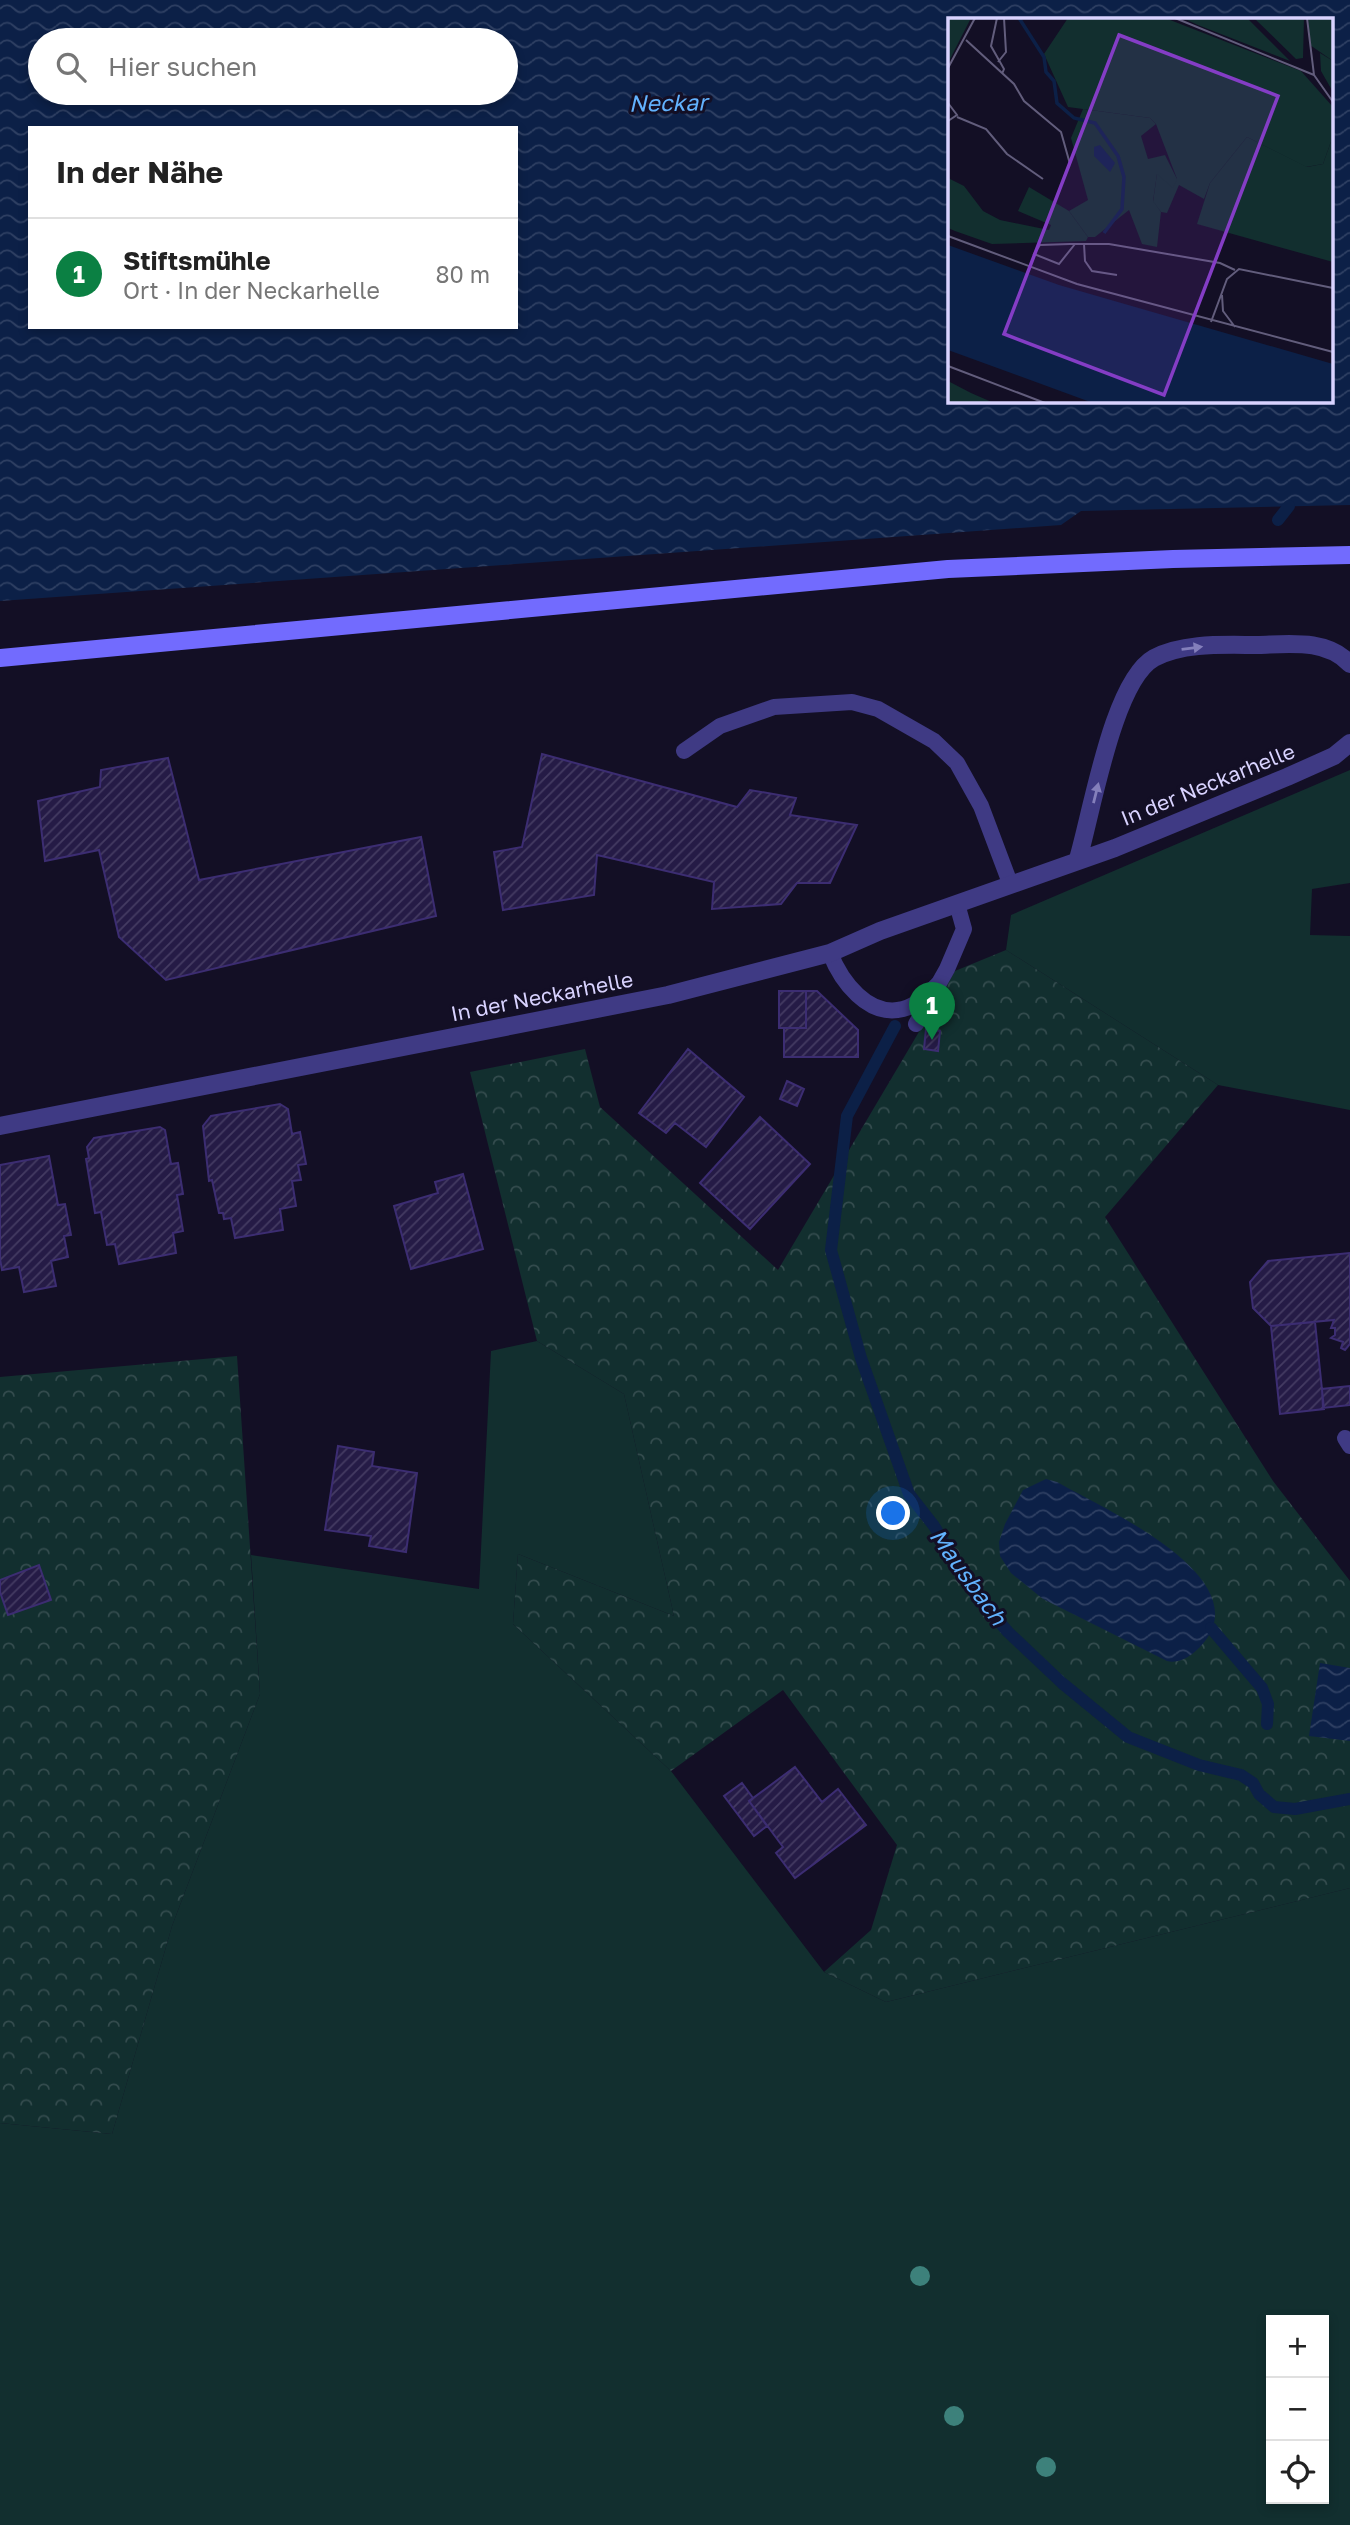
<!DOCTYPE html>
<html lang="de">
<head>
<meta charset="utf-8">
<style>
  :root { --surface:#fff; --page:#f6f6f6; --text:#222; --muted:#767676; --line:#e0e0e0; --accent:#0b8043 }
  body { margin:0; font-family:"Golos Text",sans-serif; background:var(--page); color:var(--text) }
  .controls { position:absolute; right:21px; bottom:21px; display:grid; overflow:hidden; border-radius:0px; box-shadow:0 4px 10px #0003 }
  .controls button { width:63px; height:63px; display:grid; place-items:center; padding:0; border:0; border-bottom:2px solid var(--line); background:var(--surface); color:var(--text); font:35px sans-serif }
  .you { position:absolute; left:894px; top:1514px; width:24px; height:24px; margin:-18px; border:5px solid #fff; border-radius:50%; background:#1a73e8; box-shadow:0 0 0 10px #1a73e833 }
  .badge { display:grid; place-items:center; width:46px; height:46px; border-radius:50%; background:var(--accent); color:#fff; font-size:23px; font-weight:700 }
  .pin { position:absolute; translate:-50% -58px; filter:drop-shadow(0 2px 4px #0008) }
  .pin::after { content:''; position:absolute; top:37px; width:24px; height:21px; background:inherit; clip-path:polygon(0 0,100% 0,50% 100%) }
  .list { margin:0; padding:0; list-style:none }
  h2 { display:flex; justify-content:space-between; align-items:center; height:91px; margin:0; padding:0 28px; font-size:30px }
  h2 small { font-size:23px; font-weight:400; color:var(--muted) }
  .list li { display:grid; grid-template-columns:46px 1fr auto; gap:21px; align-items:center; box-sizing:border-box; height:112px; padding:0 28px; border-top:2px solid var(--line) }
  .list b { display:block; font-size:26px; white-space:nowrap }
  .list p { margin:0; font-size:23px; white-space:nowrap; color:var(--muted) }
  .list em { font-size:23px; font-style:normal; color:var(--muted) }
  .icon { flex:none; width:38px; height:38px; fill:none; stroke:currentColor; stroke-width:2; stroke-linecap:round; stroke-linejoin:round }
  .map { position:relative; flex:none; width:1350px; height:2525px; overflow:hidden }
  .search { position:absolute; background:var(--surface); box-shadow:0 4px 10px #0003; left:28px; top:28px; width:490px; height:77px; display:flex; align-items:center; gap:18px; box-sizing:border-box; padding:0 24px; border-radius:38px; color:var(--muted); font-size:26px }
  .panel { position:absolute; background:var(--surface); box-shadow:0 4px 10px #0003; left:28px; top:126px; width:490px; height:203px; border-radius:0px }
  .map>svg:first-child { display:block }
  .grass { fill:#122f2f; fill-rule:evenodd }
  .forest { fill:url(#forest-crowns) }
  .water { fill:url(#water-waves); fill-rule:evenodd }
  .lines { fill:none; stroke-linecap:round; stroke-linejoin:round }
  .stream { stroke:#0c2047; stroke-width:12 }
  .building { fill:url(#building-hatch); stroke:#3c2d72; stroke-width:2 }
  .service { stroke:#3f3a84; stroke-width:16 }
  .minor { stroke:#3f3a84; stroke-width:18 }
  .secondary { stroke:#726bfe; stroke-width:18 }
  .tree { fill:#3d817b }
  .oneway { fill:#847fbb }
  .labels { text-anchor:middle; stroke-width:6; stroke-linejoin:round; paint-order:stroke }
  .street-label { font-size:21px; fill:#d9d3ff; stroke:#130f25 }
  .water-label { font-size:23px; font-style:italic; fill:#62b2fe; stroke:#130f25 }
  .inset-river { fill:none; stroke:#0c2047; stroke-width:3.5 }
  .inset-road { fill:none; stroke:#625d7c; stroke-width:2 }
  .view { fill:#843dc5; fill-opacity:0.15; stroke:#843dc5; stroke-width:3.5 }
  .inset-edge { fill:none; stroke:#d9d3ff; stroke-width:3.5 }
</style>
</head>
<body>
<div class="map">
<svg width="1350" height="2525" viewBox="0 0 1350 2525">
  <defs>
    <pattern id="forest-crowns" width="20" height="18" patternUnits="userSpaceOnUse" patternTransform="scale(1.75)"><rect width="20" height="18" fill="#122f2f"/><path d="M2 6a3 3 0 1 1 6 0M12 15a3 3 0 1 1 6 0" fill="none" stroke="#344c4e"/></pattern>
    <pattern id="water-waves" width="16" height="10" patternUnits="userSpaceOnUse" patternTransform="scale(1.75)"><rect width="16" height="10" fill="#0c2047"/><path d="M0 5q4-4 8 0t8 0" fill="none" stroke="#2f4063"/></pattern>
    <pattern id="building-hatch" width="6" height="6" patternUnits="userSpaceOnUse" patternTransform="scale(1.75)"><rect width="6" height="6" fill="#251b46"/><path d="M-1 1l2-2M0 6l6-6M5 7l2-2" fill="none" stroke="#443b62"/></pattern>
  </defs>
  <rect width="100%" height="100%" fill="#130f25"/>
  <path class="grass" d="M 1350,770 L 1350,883 L 1312,889 L 1310,935 L 1350,936 L 1350,1110 L 1218,1085 L 1006,950 L 1011,915 Z
    M 537,1341 L 624,1394 L 674,1616 L 518,1554 L 513,1624 L 671,1771 L 824,1972 L 886,2002 L 1350,1888 L 1350,2525 L 0,2525 L 0,2123 L 112,2134 L 172,1926 L 260,1694 L 251,1555 L 479,1589 L 491,1351 ZM 1271,2320 L 1324,2320 L 1324,2499 L 1271,2499 Z"/>
  <path class="forest" d="M 1006,950 L 1218,1085 L 1105,1217 L 1273,1481 L 1350,1581 L 1350,1888 L 886,2002 L 824,1972 L 871,1930 L 897,1845 L 783,1690 L 671,1771 L 513,1624 L 518,1554 L 674,1616 L 624,1394 L 537,1341 L 470,1072 L 585,1049 L 600,1107 L 778,1270 L 955,971 Z
    M 237,1356 L 260,1694 L 172,1926 L 112,2134 L 0,2123 L 0,1377 Z"/>
  <path class="water" d="M 0,0 L 1350,0 L 1350,505 L 1081,511 L 1061,525 L 0,601 ZM 949,19 L 1331,19 L 1331,401 L 949,401 ZM 40,40 L 506,40 L 506,93 L 40,93 ZM 30,128 L 516,128 L 516,327 L 30,327 Z
    M 1046,1479 L 1057,1482 C 1102,1508 1265,1579 1200,1647 C 1191,1656 1180,1664 1167,1661 L 1043,1599 L 1011,1573 L 1000,1556 L 999,1542 L 1005,1524 L 1023,1490 Z
    M 1320,1663 L 1350,1668 L 1350,1741 L 1309,1736 Z"/>
  <g class="lines">
    <path class="stream" d="M 1278,520 L 1289,506
      M 895,1026 L 847,1116 L 831,1250 L 861,1358 L 909,1494 L 934,1526 L 975,1594 L 1008,1632 L 1062,1683 L 1128,1737 L 1199,1765 L 1241,1775 L 1253,1783 L 1259,1794 L 1274,1807 L 1295,1809 L 1350,1799
      M 1211,1628 L 1262,1688 L 1268,1704 L 1267,1724"/>
  </g>
  <path class="building" d="M 542,754 L 737,807 L 750,790 L 796,798 L 790,815 L 857,825 L 830,883 L 797,883 L 781,904 L 712,909 L 714,882 L 597,855 L 594,895 L 503,910 L 494,852 L 522,847 Z
    M 168,758 L 199,880 L 421,837 L 436,916 L 166,980 L 119,937 L 99,850 L 45,861 L 38,801 L 100,787 L 101,770 Z
    M 779,991 L 806,991 L 806,1028 L 779,1028 Z
    M 806,991 L 817,991 L 858,1030 L 858,1057 L 784,1057 L 784,1028 L 806,1028 Z
    M 926,1029 L 940,1031 L 938,1051 L 924,1049 Z
    M 688,1049 L 744,1097 L 706,1147 L 675,1123 L 666,1133 L 639,1113 Z
    M 787,1081 L 804,1089 L 797,1106 L 780,1099 Z
    M 280,1104 L 288,1109 L 292,1134 L 300,1132 L 306,1164 L 298,1165 L 301,1180 L 292,1181 L 296,1206 L 280,1209 L 283,1230 L 235,1238 L 231,1218 L 224,1219 L 223,1213 L 219,1213 L 212,1180 L 209,1181 L 203,1126 L 211,1116 Z
    M 760,1117 L 810,1164 L 750,1229 L 700,1183 Z
    M 160,1127 L 165,1130 L 171,1164 L 178,1163 L 183,1194 L 177,1195 L 183,1231 L 173,1233 L 176,1253 L 119,1264 L 115,1244 L 107,1245 L 101,1212 L 95,1213 L 86,1159 L 89,1158 L 87,1147 L 94,1138 Z
    M 49,1156 L 58,1205 L 65,1204 L 71,1235 L 64,1236 L 68,1257 L 51,1261 L 56,1286 L 24,1292 L 19,1267 L 2,1270 L 0,1259 L 0,1165 Z
    M 463,1174 L 483,1249 L 411,1269 L 394,1206 L 438,1193 L 435,1182 Z
    M 1350,1253 L 1350,1344 L 1345,1350 L 1341,1348 L 1343,1342 L 1331,1338 L 1335,1335 L 1335,1328 L 1331,1328 L 1334,1320 L 1271,1326 L 1253,1308 L 1250,1282 L 1268,1261 Z
    M 1315,1322 L 1324,1409 L 1280,1414 L 1271,1326 Z
    M 1350,1386 L 1350,1405 L 1323,1408 L 1322,1389 Z
    M 338,1446 L 374,1452 L 372,1466 L 417,1473 L 406,1552 L 369,1546 L 371,1536 L 325,1530 Z
    M 39,1565 L 51,1600 L 8,1615 L 0,1592 L 0,1580 Z
    M 795,1767 L 822,1802 L 838,1789 L 866,1825 L 795,1878 L 776,1853 L 783,1847 L 749,1801 Z
    M 742,1783 L 753,1798 L 749,1801 L 767,1826 L 754,1836 L 724,1796 Z"/>
  <g class="lines">
    <path class="service" d="M 684,751 L 720,726 L 774,707 L 852,702 L 878,709 L 934,741 L 957,763 L 981,806 L 1010,883
      M 830,953 C 841,981 868,1018 903,1009 C 918,1005 929,993 939,983
      M 916,1024 L 947,969 L 964,929 L 957,904
      M 1345,1438 L 1350,1446"/>
    <path class="minor" d="M 1078,859 C 1092,812 1113,681 1154,658 C 1184,642 1226,645 1259,645 C 1290,644 1327,639 1350,664
      M 0,1126 L 668,995 L 830,953 L 880,931 L 1115,848 L 1287,777 L 1334,756 L 1350,743"/>
    <path class="secondary" d="M 0,658 L 948,569 L 1173,559 L 1350,555"/>
  </g>
  <g class="tree">
    <circle cx="920" cy="2276" r="10"/>
    <circle cx="954" cy="2416" r="10"/>
    <circle cx="1046" cy="2467" r="10"/>
  </g>
  <defs><path id="oneway-solid" d="M-6-.8H1V-3.2L6.5 0L1 3.2V.8H-6Z" transform="scale(1.75)"/></defs>
  <g class="oneway">
    <use href="#oneway-solid" transform="translate(1192 648) rotate(-7)"/>
    <use href="#oneway-solid" transform="translate(1096 793) rotate(-76)"/>
  </g>
  <g class="labels">
    <g class="street-label">
      <text transform="translate(1208 785) rotate(-22)" y="7">In der Neckarhelle</text>
      <text transform="translate(542 997) rotate(-11)" y="7">In der Neckarhelle</text>
    </g>
    <g class="water-label">
      <text transform="translate(668 103) rotate(-1)" y="8">Neckar</text>
      <text transform="translate(968 1577) rotate(54)" y="8">Mausbach</text>
    </g>
  </g>
  <g transform="translate(948 18)">
    <rect width="385" height="385" fill="#130f25"/>
    <path d="M 0,0 L 23,0 L 0,45 ZM 120,0 L 217,0 L 353,53 L 385,89 L 385,118 L 375,146 L 358,149 L 299,119 L 262,165 L 256,181 L 231,167 L 219,195 L 213,194 L 205,184 L 209,155 L 229,161 L 208,106 L 202,100 L 120,89 L 96,36 ZM 235,0 L 299,0 L 342,43 L 250,7 ZM 360,0 L 385,0 L 385,43 L 362,27 ZM 0,160 L 16,168 L 35,193 L 52,202 L 101,212 L 103,207 L 70,193 L 81,169 L 121,193 L 140,219 L 138,223 L 44,226 L 7,213 L 0,210 Z" fill="#122f2f"/>
    <path d="M 135,91 L 202,100 L 208,106 L 193,118 L 200,141 L 217,137 L 229,161 L 225,170 L 209,156 L 205,183 L 213,194 L 209,229 L 194,226 L 181,192 L 147,219 L 140,219 L 121,193 L 140,182 L 123,120 ZM 385,118 L 385,244 L 249,206 L 262,165 L 299,119 L 359,149 L 375,146 ZM 0,363 L 23,375 L 46,385 L 0,385 Z" fill="#122f2f"/>
    <path d="M 306,0 L 356,0 L 355,40 L 348,41 ZM 372,35 L 385,43 L 385,74 L 373,53 Z" fill="#122f2f"/>
    <path d="M 152,127 L 167,145 L 162,154 L 146,138 L 146,129 ZM 0,227 L 111,267 L 385,346 L 385,385 L 145,385 L 0,332 Z" fill="#0c2047"/>
    <path class="inset-river" d="M 71,0 L 96,39 L 98,54 L 106,63 L 109,85 L 126,100 L 147,105 L 170,138 L 176,159 L 174,191 L 156,215"/>
    <path class="inset-road" d="M 49,0 L 43,28 L 56,51 L 54,56M 227,0 L 366,57M 359,0 L 366,57M 18,22 L 66,66 L 76,83 L 113,114 L 122,146M 50,44 L 58,34 L 56,0M 0,50 L 27,0M 366,57 L 385,84M 0,85 L 9,97 L 0,103M 9,99 L 38,111 L 59,136 L 95,161M 0,218 L 129,266 L 385,334M 127,226 L 111,246 L 86,236 L 92,227 L 122,226 L 161,226 L 272,245 L 287,252M 136,226 L 137,243 L 144,253 L 169,257M 274,277 L 275,293 L 287,309M 263,304 L 279,261 L 291,251 L 385,270M 0,348 L 97,385"/>
    <path class="view" d="M 171,17 L 330,78 L 216,377 L 56,316 Z"/>
    <rect width="385" height="385" class="inset-edge"/>
  </g>
</svg>
<div class="controls">
<button>+</button>
<button>−</button>
<button><svg class="icon" aria-label="locate" viewBox="0 0 24 24"><circle cx="12" cy="12" r="6"/><path d="M12 2v4M12 18v4M2 12h4M18 12h4"/></svg></button>
</div>
<div class="you"></div>
<div class="pin badge" style="left:932px;top:1040px">1</div>
<div class="search"><svg class="icon" aria-label="search" viewBox="0 0 24 24"><circle cx="10" cy="10" r="6"/><path d="M15 15l6 6"/></svg>Hier suchen</div>
<section class="panel">
<h2>In der Nähe<small></small></h2>
<ul class="list">
<li><span class="badge">1</span><div><b>Stiftsmühle</b><p>Ort · In der Neckarhelle</p></div><em>80 m</em></li>
</ul>
</section>
</div>
</body>
</html>
